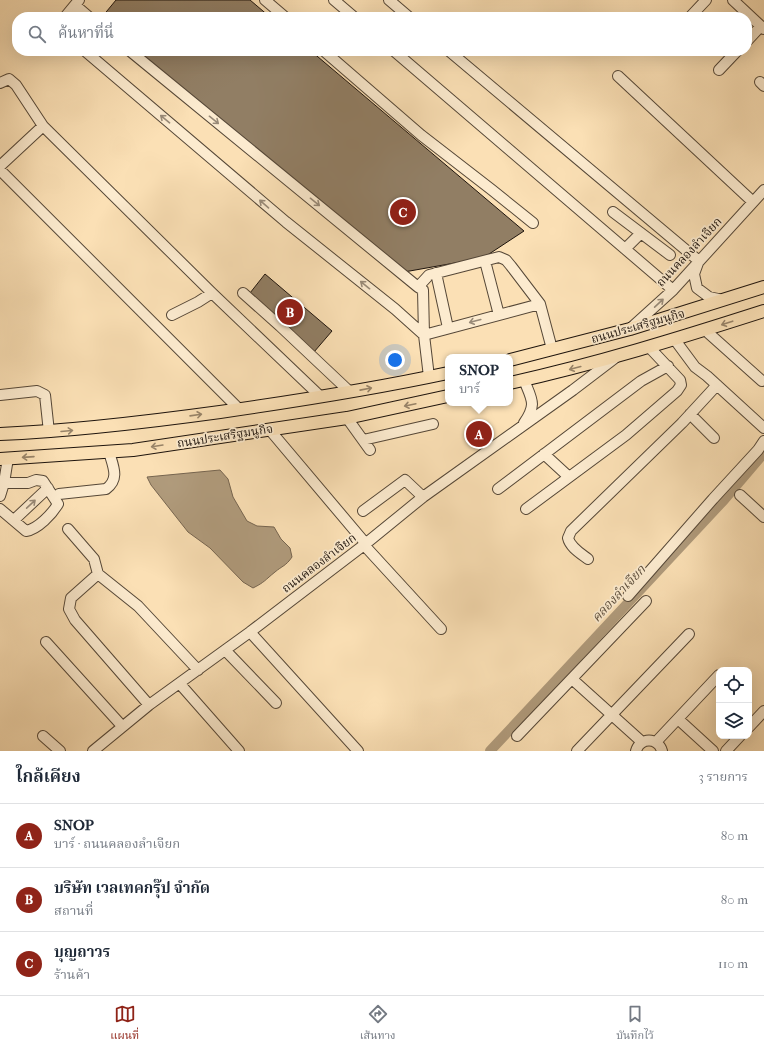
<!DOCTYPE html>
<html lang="th">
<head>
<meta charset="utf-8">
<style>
  :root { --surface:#fff; --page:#f2f2f3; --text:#1f2937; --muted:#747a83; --line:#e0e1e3; --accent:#8f2418 }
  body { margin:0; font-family:"IM FELL French Canon","Noto Serif Thai",serif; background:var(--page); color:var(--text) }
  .controls { position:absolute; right:12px; bottom:12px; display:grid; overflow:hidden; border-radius:8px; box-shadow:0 4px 16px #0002 }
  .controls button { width:36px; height:36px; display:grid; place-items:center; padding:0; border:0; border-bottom:1px solid var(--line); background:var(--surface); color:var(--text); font:20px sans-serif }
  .you { position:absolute; left:395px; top:360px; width:14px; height:14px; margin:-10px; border:3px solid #fff; border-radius:50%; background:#1a73e8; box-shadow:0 0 0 6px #1a73e833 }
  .badge { display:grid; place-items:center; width:26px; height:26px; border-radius:50%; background:var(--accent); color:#fff; font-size:13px; font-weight:700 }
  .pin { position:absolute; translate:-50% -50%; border:2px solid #fff; box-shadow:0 1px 4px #0006 }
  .popup { position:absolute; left:445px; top:354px; width:68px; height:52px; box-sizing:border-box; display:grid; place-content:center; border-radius:8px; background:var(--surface); filter:drop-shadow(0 1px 3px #0005); font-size:13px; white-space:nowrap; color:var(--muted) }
  .popup b { font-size:15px; color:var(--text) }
  .popup::after { content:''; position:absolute; left:50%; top:100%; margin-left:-8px; border:8px solid transparent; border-top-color:var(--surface) }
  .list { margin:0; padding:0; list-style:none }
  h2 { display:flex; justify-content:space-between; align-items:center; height:52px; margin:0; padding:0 16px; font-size:17px }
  h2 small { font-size:13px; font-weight:400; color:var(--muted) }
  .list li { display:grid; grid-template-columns:26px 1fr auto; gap:12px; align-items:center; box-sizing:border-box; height:64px; padding:0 16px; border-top:1px solid var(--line) }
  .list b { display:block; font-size:15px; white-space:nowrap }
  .list p { margin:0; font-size:13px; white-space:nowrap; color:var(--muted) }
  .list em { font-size:13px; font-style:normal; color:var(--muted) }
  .icon { flex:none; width:22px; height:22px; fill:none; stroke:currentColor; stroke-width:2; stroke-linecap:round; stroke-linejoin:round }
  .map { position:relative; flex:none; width:764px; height:751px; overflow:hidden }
  .search { position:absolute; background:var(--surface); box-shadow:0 4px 16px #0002; left:12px; right:12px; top:12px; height:44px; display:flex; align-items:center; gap:10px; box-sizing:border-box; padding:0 14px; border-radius:16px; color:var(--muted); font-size:15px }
  .sheet { height:244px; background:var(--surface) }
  nav { display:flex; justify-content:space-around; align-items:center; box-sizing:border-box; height:56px; border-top:1px solid var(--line); background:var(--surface); font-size:11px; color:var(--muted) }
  nav a { display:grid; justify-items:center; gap:2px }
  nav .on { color:var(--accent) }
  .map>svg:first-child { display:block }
  .water { fill:#b09b7c; stroke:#766550 }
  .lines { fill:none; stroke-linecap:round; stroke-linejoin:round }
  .canal { stroke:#b09b7c; stroke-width:10 }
  .building { fill:#917e64; stroke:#1e140d }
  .minor-casing { stroke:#554737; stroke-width:12 }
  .major-casing { stroke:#1e140d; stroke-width:14 }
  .minor { stroke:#fcebcf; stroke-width:10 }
  .major { stroke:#fbe0b5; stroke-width:12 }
  .oneway { stroke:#988a78 }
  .oneway2 { stroke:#988469 }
  .labels { text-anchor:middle; stroke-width:3.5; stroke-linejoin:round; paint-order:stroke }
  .street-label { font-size:12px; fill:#1e140d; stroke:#fcebcf }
  .water-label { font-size:13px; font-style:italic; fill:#60513f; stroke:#fcebcf }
</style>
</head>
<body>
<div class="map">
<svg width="764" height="751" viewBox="0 0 764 751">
  <rect width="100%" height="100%" fill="#fbe0b5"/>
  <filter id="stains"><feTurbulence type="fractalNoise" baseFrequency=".005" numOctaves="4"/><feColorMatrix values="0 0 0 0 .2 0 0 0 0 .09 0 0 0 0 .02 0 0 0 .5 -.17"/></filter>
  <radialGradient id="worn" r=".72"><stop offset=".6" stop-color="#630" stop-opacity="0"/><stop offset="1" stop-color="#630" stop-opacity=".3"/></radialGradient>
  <path class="water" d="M 220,470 L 228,479 L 233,497 L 247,521 L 257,526 L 274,527 L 281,539 L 290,548 L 292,557 C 286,566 282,566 275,572 C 265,580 265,582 253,588 L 243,582 L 210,548 L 188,532 L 151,485 L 147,477 Z"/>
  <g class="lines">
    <path class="canal" d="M 490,751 L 724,500 L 764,453"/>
  </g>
  <path class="building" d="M 116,0 L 250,0 L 270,17 L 102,17 Z
    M 134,51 L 311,51 L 524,231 L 483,258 L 404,272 Z
    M 265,274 L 332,331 L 314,352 L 250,293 Z"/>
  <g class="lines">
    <g class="minor-casing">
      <path id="minor" d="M 265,0 L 285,17
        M 334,0 L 354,17
        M 389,0 L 409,17
        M 733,0 L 764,29
        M 75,5 L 89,17
        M 65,17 L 79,0
        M 690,17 L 706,0
        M 747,41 L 761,26
        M 85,51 L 286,222 L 395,309 L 424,335 L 540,304
        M 130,51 L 418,287
        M 324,51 L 421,135 L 492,190 L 533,223
        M 394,51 L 673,290
        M 449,51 L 699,261
        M 719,70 L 737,51
        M 618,76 L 753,202
        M 760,82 L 764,86
        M 0,83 L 9,79 L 16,85 L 43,126 L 212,293 L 321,397
        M 0,166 L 43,126
        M 0,170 L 239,409
        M 613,212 L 670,255
        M 625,249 L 641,233
        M 485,261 L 499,315
        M 698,263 L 694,274 L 697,288 L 709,297 L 723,300
        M 436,273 L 448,328
        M 243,293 L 280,326 L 350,392
        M 172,315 L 198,302 L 212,293
        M 631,328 L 673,290 L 764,190
        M 705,330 L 762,381
        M 675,340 L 695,367 L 707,376 L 764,428
        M 429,377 L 424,335 L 423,290 L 418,287 L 429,275 L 499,257 L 506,260 L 511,266 L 540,304 L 552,349
        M 524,380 C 532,400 537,404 524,423
        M 0,395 L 37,391 L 45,395 L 49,432
        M 690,414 L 714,438
        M 347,418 L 370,450
        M 269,429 L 366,544
        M 363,440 L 433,424
        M 544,454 L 569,477
        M 498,489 L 641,381 L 668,366
        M 59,494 L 106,489 C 120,479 113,466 109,452
        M 740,495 L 764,517
        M 0,496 L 4,483 L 8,458
        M 0,509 L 26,531 C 38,529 52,514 58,504 L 43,481 L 36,480 L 28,483 L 4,483
        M 526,509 L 626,435 L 677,391 L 681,385 L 680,380 L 649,347
        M 363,511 L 405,480 L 423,497
        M 14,520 L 48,488
        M 68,529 L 94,559 L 98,574 L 138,606 L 198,670
        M 364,545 L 441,629
        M 588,559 C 580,553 570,547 568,538 L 571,531 L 682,423 L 717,385
        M 98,574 L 71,598 L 69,609 L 75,620 L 149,705
        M 628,596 L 713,499 L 758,450 L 764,441
        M 250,632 L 358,751
        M 46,642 L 122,726
        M 225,650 L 276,703
        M 572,679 L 642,742
        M 180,684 L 239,751
        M 678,719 L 713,751
        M 749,727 L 764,711
        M 43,736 L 60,751
        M 517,736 L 646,601
        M 656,742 L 719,675
        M 93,751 L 149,705 L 250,632 L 364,545 L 423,497 L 573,390 L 615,358
        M 577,751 L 689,634
        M 636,751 C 640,737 658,737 662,751
        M 726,751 L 740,736"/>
    </g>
    <g class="major-casing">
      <path id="major" d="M 510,360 L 630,329 L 764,287
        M 510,383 C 596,364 680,338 764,311
        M 0,434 C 74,431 147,422 220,412 C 297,401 373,389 448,373
        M 0,459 L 133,450 L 347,418 L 448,396"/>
    </g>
    <use href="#minor" class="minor"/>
    <use href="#major" class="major"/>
  </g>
  <defs><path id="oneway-shaft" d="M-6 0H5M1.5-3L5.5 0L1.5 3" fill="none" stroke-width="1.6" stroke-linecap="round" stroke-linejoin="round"/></defs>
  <g class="oneway">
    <use href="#oneway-shaft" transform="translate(165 119) rotate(-140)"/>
    <use href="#oneway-shaft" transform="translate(214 120) rotate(39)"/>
    <use href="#oneway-shaft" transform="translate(315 202) rotate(39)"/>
    <use href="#oneway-shaft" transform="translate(264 204) rotate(-139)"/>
    <use href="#oneway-shaft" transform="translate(365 285) rotate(-141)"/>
    <use href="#oneway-shaft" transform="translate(659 303) rotate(-43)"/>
    <use href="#oneway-shaft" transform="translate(475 321) rotate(165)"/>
    <use href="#oneway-shaft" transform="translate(31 504) rotate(-43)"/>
  </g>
  <g class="oneway2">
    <use href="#oneway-shaft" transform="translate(727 323) rotate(162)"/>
    <use href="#oneway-shaft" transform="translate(575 368) rotate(165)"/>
    <use href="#oneway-shaft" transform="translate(366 389) rotate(-11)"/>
    <use href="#oneway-shaft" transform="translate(410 405) rotate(168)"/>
    <use href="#oneway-shaft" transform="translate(196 415) rotate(-8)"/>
    <use href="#oneway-shaft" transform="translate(67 431) rotate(-5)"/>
    <use href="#oneway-shaft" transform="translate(157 446) rotate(171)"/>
    <use href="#oneway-shaft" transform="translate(28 457) rotate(176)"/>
  </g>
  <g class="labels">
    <g class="street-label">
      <text transform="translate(689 252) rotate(-47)" y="4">ถนนคลองลำเจียก</text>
      <text transform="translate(638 326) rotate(-16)" y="4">ถนนประเสริฐมนูกิจ</text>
      <text transform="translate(225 436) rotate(-9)" y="4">ถนนประเสริฐมนูกิจ</text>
      <text transform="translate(319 563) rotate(-37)" y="4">ถนนคลองลำเจียก</text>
    </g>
    <g class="water-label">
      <text transform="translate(618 593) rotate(-47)" y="5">คลองลำเจียก</text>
    </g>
  </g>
  <rect width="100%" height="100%" filter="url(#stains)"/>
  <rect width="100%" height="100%" fill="url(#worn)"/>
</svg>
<div class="controls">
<button><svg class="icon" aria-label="locate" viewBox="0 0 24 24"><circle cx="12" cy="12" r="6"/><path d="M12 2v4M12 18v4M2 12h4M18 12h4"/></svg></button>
<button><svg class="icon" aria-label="layers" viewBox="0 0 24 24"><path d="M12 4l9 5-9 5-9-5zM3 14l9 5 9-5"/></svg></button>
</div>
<div class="you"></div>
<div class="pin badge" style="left:479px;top:434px">A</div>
<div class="popup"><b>SNOP</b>บาร์</div>
<div class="pin badge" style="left:290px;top:312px">B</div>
<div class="pin badge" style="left:403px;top:212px">C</div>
<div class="search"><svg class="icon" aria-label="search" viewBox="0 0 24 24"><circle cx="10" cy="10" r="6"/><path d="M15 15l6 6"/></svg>ค้นหาที่นี่</div>
</div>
<section class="sheet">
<h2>ใกล้เคียง<small>3 รายการ</small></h2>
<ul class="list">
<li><span class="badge">A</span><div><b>SNOP</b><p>บาร์ · ถนนคลองลำเจียก</p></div><em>80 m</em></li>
<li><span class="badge">B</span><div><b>บริษัท เวลเทคกรุ๊ป จำกัด</b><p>สถานที่</p></div><em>80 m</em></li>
<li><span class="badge">C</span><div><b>บุญถาวร</b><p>ร้านค้า</p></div><em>110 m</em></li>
</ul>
</section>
<nav>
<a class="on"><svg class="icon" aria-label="map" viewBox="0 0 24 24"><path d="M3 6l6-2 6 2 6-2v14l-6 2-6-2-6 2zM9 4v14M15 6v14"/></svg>แผนที่</a>
<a><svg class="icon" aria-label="directions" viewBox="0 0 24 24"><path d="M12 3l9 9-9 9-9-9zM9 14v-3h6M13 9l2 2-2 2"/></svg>เส้นทาง</a>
<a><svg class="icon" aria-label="saved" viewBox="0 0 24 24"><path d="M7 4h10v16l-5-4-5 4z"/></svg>บันทึกไว้</a>
</nav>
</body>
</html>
